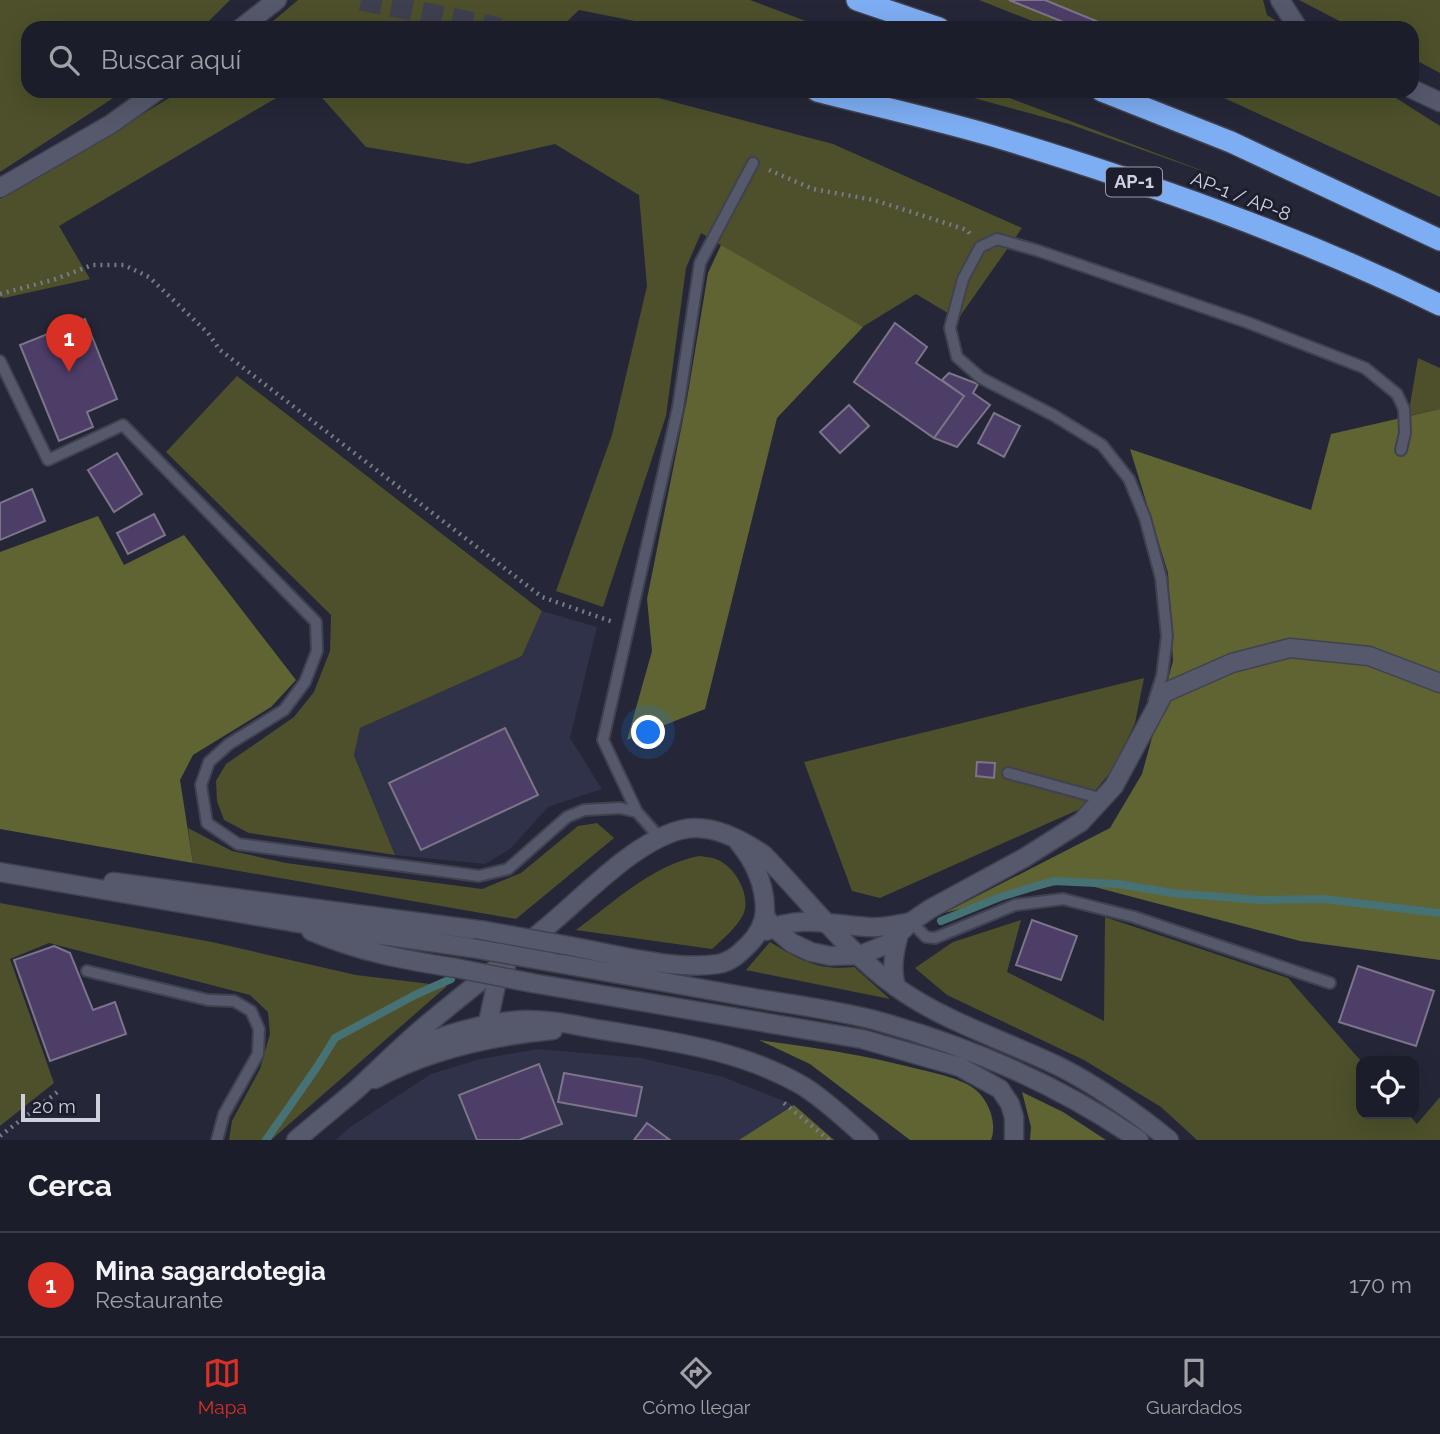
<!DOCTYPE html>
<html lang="es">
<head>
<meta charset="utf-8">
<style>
  :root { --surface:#1c1d2a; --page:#292a36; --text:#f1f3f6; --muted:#a0a2a8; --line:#3a3b47; --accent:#d93025 }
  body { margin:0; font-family:Raleway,sans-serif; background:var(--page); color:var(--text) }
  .controls { position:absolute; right:21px; bottom:21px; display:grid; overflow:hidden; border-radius:14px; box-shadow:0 7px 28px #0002 }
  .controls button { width:63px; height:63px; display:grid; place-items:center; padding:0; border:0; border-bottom:2px solid var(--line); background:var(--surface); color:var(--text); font:35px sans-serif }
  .scale { position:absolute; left:21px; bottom:18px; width:79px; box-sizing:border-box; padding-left:7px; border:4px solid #ced0db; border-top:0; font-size:19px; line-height:24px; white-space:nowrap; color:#ced0db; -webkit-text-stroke:5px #1c1e2e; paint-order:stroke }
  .you { position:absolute; left:649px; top:733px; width:24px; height:24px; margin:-18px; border:5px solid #fff; border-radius:50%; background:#1a73e8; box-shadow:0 0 0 10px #1a73e833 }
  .badge { display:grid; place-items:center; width:46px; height:46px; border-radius:50%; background:var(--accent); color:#fff; font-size:23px; font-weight:700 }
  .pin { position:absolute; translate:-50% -58px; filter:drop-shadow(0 2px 4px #0008) }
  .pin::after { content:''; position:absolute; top:37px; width:24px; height:21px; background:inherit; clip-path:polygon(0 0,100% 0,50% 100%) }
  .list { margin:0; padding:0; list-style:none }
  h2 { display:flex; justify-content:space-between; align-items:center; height:91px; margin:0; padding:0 28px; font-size:30px }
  h2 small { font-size:23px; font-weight:400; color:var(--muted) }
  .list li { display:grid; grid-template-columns:46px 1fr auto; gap:21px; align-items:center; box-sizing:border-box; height:105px; padding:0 28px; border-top:2px solid var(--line) }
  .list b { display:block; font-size:26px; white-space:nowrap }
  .list p { margin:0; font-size:23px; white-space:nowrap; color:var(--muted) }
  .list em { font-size:23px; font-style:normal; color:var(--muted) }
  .icon { flex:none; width:38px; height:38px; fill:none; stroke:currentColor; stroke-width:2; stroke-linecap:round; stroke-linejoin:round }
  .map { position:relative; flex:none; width:1440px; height:1140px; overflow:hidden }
  .search { position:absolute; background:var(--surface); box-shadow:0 7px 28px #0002; left:21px; right:21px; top:21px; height:77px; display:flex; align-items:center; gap:18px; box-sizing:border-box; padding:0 24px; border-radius:21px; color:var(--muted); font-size:26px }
  .sheet { height:196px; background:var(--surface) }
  nav { display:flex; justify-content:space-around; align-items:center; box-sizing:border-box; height:98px; border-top:2px solid var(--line); background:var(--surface); font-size:19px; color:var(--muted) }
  nav a { display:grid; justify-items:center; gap:4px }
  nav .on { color:var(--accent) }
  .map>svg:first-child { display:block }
  .built { fill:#2f3248 }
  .green { fill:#4d502a }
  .forest { fill:#5f6432 }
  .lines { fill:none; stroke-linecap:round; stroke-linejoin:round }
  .stream { stroke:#467175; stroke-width:8 }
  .building { fill:#4d3e68; stroke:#7c7589; stroke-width:2 }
  .highway-tunnel { stroke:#3e4050; stroke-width:21; stroke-dasharray:21 10; stroke-linecap:butt }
  .lane-casing { stroke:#404250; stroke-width:14 }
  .street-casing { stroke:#404250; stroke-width:21 }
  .secondary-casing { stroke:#404250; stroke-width:21 }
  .highway-casing { stroke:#404250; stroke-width:24 }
  .path { stroke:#777987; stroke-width:4.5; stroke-dasharray:2 5; stroke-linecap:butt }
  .lane { stroke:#56596c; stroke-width:10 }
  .street { stroke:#56596c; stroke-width:18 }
  .secondary { stroke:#56596c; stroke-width:18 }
  .highway { stroke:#7dadf2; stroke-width:21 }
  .secondary-bridge-casing { stroke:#404250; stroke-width:21; stroke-linecap:butt }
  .secondary-bridge { stroke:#56596c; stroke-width:18 }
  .labels { text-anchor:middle; stroke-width:6; stroke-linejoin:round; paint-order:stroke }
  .shield { fill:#1c1e2e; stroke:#999ba7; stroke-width:2 }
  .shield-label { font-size:18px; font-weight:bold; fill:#ced0db }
  .street-label { font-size:19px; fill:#ced0db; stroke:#1c1e2e }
</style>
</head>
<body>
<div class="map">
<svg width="1440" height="1140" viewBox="0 0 1440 1140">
  <rect width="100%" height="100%" fill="#252738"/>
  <path class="built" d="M 542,611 L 597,627 L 570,738 L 602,789 L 548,807 L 510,849 L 485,864 L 395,855 L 354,754 L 360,728 L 522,656 Z
    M 538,1049 L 641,1058 L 723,1077 L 794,1105 L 739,1140 L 336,1140 L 350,1127 L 431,1074 L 480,1059 Z"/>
  <path class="green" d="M 0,0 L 230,0 L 202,28 L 28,28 L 28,91 L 124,91 L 0,172 Z
    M 298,0 L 750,0 L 824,28 L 670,28 L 579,10 L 560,28 L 265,28 Z
    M 979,0 L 1263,0 L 1267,15 L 1287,28 L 1050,28 Z
    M 1299,0 L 1440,0 L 1440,73 L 1412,58 L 1412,28 L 1353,28 Z
    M 181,91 L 288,91 L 59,226 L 90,279 L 4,298 L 0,297 L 0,199 Z
    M 316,91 L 632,91 L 833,144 L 1022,228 L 958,319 L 916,294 L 859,329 L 701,233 L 686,268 L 666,416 L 603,607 L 556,591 L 612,435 L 647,286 L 639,195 L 555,144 L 468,164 L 366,147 Z
    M 948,91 L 991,91 L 1222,178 L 1069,124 Z
    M 1209,91 L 1385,91 L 1440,126 L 1440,197 Z
    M 1418,358 L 1440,368 L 1440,409 L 1408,416 Z
    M 237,376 L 542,611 L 522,656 L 360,728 L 354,755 L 395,855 L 249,833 L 224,820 L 217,801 L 216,781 L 226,764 L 294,717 L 314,692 L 330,651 L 331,615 L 166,452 Z
    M 1144,678 L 1135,723 L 1114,768 L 1080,809 L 880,898 L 852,891 L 804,762 Z
    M 597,823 L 614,838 L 516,919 L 193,863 L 188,828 L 232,851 L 286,863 L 482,889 L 521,873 L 578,826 Z
    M 699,856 C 704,857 711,857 716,859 C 735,866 752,896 743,915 C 736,928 723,939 712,949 L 576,930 C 613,903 652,865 699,856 Z
    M 0,903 L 212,942 L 356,975 L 447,986 L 271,1140 L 229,1140 L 232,1121 L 260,1069 L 270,1034 L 268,1012 L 250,995 L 49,943 L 10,959 L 54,1083 L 0,1126 Z
    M 1105,917 L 1288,978 L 1361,1061 L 1361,1114 L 1408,1114 L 1417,1124 L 1440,1097 L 1440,1140 L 1197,1140 L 1161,1107 L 1084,1060 L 947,995 L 915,968 L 953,942 L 1021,920 L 1007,972 L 1104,1021 Z
    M 770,942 C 800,960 818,971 854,967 L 890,999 L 746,970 Z"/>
  <path class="forest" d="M 721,245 L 863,327 L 777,418 L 705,709 L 627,740 L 652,651 L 647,599 L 687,399 L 708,273 Z
    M 1440,409 L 1440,960 L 1300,941 L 1072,881 L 944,913 L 1110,828 L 1142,774 L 1173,661 L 1168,573 L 1130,449 L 1311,510 L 1331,434 Z
    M 98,516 L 124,565 L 184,535 L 296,680 L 271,707 L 193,755 L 180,780 L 193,863 L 0,829 L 0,552 Z
    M 759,1040 C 813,1047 865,1055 918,1069 C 935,1073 964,1079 977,1091 C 990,1103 997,1124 991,1140 L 910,1140 L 810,1064 Z
    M 1022,1092 L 1063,1112 L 1106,1140 L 1030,1140 L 1031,1127 Z
    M 794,1105 L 834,1140 L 739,1140 Z"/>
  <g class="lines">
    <path class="stream" d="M 941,921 L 1000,897 L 1053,881 L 1118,884 L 1172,893 L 1260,900 L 1324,899 L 1440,913
      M 266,1140 L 317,1067 L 335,1038 L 415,995 L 451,979"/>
  </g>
  <path class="building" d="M 1009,0 L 1045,0 L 1113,28 L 1078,28 Z
    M 85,319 L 117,399 L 87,412 L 93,427 L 59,441 L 20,345 Z
    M 895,323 L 927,347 L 916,363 L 964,396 L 934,438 L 854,382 Z
    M 949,373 L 978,384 L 973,393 L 990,405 L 957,447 L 934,438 L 964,396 L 942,380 Z
    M 849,405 L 869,426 L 840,453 L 820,432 Z
    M 994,413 L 1020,426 L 1004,457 L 978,443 Z
    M 117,453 L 142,494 L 114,512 L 88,470 Z
    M 32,489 L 45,521 L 0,540 L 0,503 Z
    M 154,514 L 165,535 L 128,554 L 117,533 Z
    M 505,728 L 538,795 L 421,850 L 389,783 Z
    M 977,762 L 995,763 L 994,778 L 976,776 Z
    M 1032,920 L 1077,936 L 1061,980 L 1016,965 Z
    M 54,946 L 70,953 L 93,1010 L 115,1002 L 126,1034 L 50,1061 L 14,960 Z
    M 1358,966 L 1434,991 L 1416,1046 L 1339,1022 Z
    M 539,1064 L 562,1124 L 519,1140 L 477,1140 L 459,1095 Z
    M 564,1073 L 642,1087 L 636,1116 L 558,1102 Z
    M 647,1123 L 670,1140 L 634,1140 Z"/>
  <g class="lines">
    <path class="highway-tunnel" d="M 361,0 L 500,28"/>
    <g class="lane-casing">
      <path id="lane" d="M 0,361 L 48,460 L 123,425 L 316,622 L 317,651 L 305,682 L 284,710 L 229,744 L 209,762 L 201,785 L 207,823 L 238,844 L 479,876 L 508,869 L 567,817 L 584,810 L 620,808 L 637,812
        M 1154,701 L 1162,676 L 1167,636 L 1161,578 L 1145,518 L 1129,479 L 1102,445 L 1053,415 L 981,378 L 957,357 L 950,328 L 963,279 L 980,247 L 997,239 L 1036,250 L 1249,323 L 1365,368 L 1397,394 L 1404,409 L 1405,433 L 1401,450
        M 1008,773 L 1103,799
        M 660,838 L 637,812 L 603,740 L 678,408 L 700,263 L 753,163
        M 911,922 L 926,937 L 935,938 L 1015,905 L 1063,899 L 1134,917 L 1330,983
        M 87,971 L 208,1000 L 234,1001 L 251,1011 L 259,1029 L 258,1054 L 224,1114 L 217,1140"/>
    </g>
    <g class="street-casing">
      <path id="street" d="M 1280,0 L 1298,28
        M 241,28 L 277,0
        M 1412,89 L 1440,102
        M 0,188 L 111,124 L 157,91
        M 765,916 L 773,927 L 792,943 L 811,952 L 830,956 L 860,955 L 888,944 L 911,922 L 930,909 L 1024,858 L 1081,822 L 1114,786 L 1164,693 L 1232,663 L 1290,648 L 1369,656 L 1440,683
        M 766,931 C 798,914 834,925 868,927 C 883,928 896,925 911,922
        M 896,987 C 891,969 894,952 899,934"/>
    </g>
    <g class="secondary-casing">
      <path id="secondary" d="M 0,872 L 292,922 L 472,948
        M 113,882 L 486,931
        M 311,931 C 360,952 404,960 456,968
        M 564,945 C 609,953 674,971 718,964 C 731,962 740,953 749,944 C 758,935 764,924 765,911 C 765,886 755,862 739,843
        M 551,962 C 619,974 687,986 754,998 C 794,1005 835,1010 874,1020 C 969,1046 1058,1084 1139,1140
        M 532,983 L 862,1039 L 960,1067 L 1000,1089 L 1010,1104 L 1014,1117 L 1014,1140
        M 486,1032 L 496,985 L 506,966
        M 406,1050 C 444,1035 483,1022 524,1020 C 553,1019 581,1027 609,1031 C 676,1042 743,1051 803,1086 C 827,1101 848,1122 869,1140
        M 375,1079 C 430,1049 491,1036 553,1030
        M 296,1140 C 316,1123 337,1106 357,1089 C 383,1065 408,1039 436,1017 C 471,988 508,960 543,930 C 583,898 630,844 680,830 C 709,822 741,839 764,855 C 807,899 846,951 896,987 C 945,1022 1004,1040 1058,1066 C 1093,1083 1139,1115 1169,1140"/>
    </g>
    <g class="highway-casing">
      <path id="highway" d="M 857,0 L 939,28
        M 817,91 C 876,106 935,119 993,136 C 1145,182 1297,235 1440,305
        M 1102,91 L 1231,142 L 1440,240"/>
    </g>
    <path class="path" d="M 769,170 L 813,189 L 874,200 L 967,230 L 970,234
      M 0,294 L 56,279 L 92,265 L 124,265 L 149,277 L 208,333 L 220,350 L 542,597 L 613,622
      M 784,1103 L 829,1140
      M 0,1136 L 60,1090"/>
    <use href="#lane" class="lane"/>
    <use href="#street" class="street"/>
    <use href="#secondary" class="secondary"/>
    <use href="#highway" class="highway"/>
    <g class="secondary-bridge-casing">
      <path id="secondary-bridge" d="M 486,931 L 564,945
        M 472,948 L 551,962
        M 456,968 L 532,983"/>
    </g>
    <use href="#secondary-bridge" class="secondary-bridge"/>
  </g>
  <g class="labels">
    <rect class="shield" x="1106" y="167.5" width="56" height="29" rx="5"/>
    <g class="shield-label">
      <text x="1134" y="188">AP-1</text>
    </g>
    <g class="street-label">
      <text transform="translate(1241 196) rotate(21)" y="7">AP-1 / AP-8</text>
    </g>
  </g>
</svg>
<div class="controls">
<button><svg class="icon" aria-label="locate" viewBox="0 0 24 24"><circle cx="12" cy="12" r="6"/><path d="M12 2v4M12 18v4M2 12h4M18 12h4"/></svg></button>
</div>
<div class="scale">20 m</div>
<div class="you"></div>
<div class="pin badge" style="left:69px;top:372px">1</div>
<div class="search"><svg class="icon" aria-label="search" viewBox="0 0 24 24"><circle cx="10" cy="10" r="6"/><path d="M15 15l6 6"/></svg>Buscar aquí</div>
</div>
<section class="sheet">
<h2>Cerca<small></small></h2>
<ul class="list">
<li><span class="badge">1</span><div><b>Mina sagardotegia</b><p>Restaurante</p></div><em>170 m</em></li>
</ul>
</section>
<nav>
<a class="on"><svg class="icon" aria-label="map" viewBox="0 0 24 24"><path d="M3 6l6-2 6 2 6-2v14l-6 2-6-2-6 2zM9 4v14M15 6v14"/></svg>Mapa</a>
<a><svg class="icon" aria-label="directions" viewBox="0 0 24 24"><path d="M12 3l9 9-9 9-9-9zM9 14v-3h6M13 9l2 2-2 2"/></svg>Cómo llegar</a>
<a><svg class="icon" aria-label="saved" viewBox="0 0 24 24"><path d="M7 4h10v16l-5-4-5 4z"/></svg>Guardados</a>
</nav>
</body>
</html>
